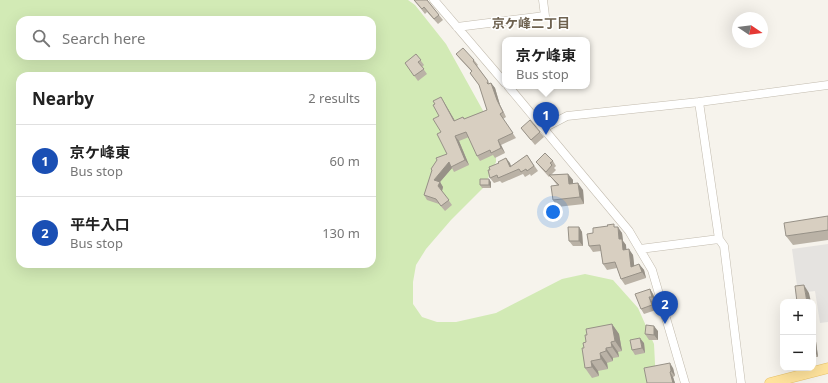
<!DOCTYPE html>
<html lang="en">
<head>
<meta charset="utf-8">
<style>
  :root { --surface:#fff; --page:#f6f6f6; --text:#222; --muted:#767676; --line:#e0e0e0; --accent:#b45309 }
  body { margin:0; font-family:"Noto Sans","Noto Sans JP",sans-serif; background:var(--page); color:var(--text) }
  .controls { position:absolute; right:12px; bottom:12px; display:grid; overflow:hidden; border-radius:8px; box-shadow:0 4px 16px #0002 }
  .controls button { width:36px; height:36px; display:grid; place-items:center; padding:0; border:0; border-bottom:1px solid var(--line); background:var(--surface); color:var(--text); font:20px sans-serif }
  .compass { position:absolute; left:732px; top:12px; width:36px; height:36px; border-radius:50%; background:var(--surface); box-shadow:0 4px 16px #0002; rotate:103deg }
  .you { position:absolute; left:553px; top:212px; width:14px; height:14px; margin:-10px; border:3px solid #fff; border-radius:50%; background:#1a73e8; box-shadow:0 0 0 6px #1a73e833 }
  .badge { display:grid; place-items:center; width:26px; height:26px; border-radius:50%; background:var(--accent); color:#fff; font-size:13px; font-weight:700 }
  .pin { position:absolute; translate:-50% -33px; filter:drop-shadow(0 1px 2px #0008) }
  .pin::after { content:''; position:absolute; top:21px; width:14px; height:12px; background:inherit; clip-path:polygon(0 0,100% 0,50% 100%) }
  .popup { position:absolute; left:502px; top:37px; width:88px; height:52px; box-sizing:border-box; display:grid; place-content:center; border-radius:8px; background:var(--surface); filter:drop-shadow(0 1px 3px #0005); font-size:13px; white-space:nowrap; color:var(--muted) }
  .popup b { font-size:15px; color:var(--text) }
  .popup::after { content:''; position:absolute; left:50%; top:100%; margin-left:-8px; border:8px solid transparent; border-top-color:var(--surface) }
  .list { margin:0; padding:0; list-style:none }
  h2 { display:flex; justify-content:space-between; align-items:center; height:52px; margin:0; padding:0 16px; font-size:17px }
  h2 small { font-size:13px; font-weight:400; color:var(--muted) }
  .list li { display:grid; grid-template-columns:26px 1fr auto; gap:12px; align-items:center; box-sizing:border-box; height:72px; padding:0 16px; border-top:1px solid var(--line) }
  .list b { display:block; font-size:15px; white-space:nowrap }
  .list p { margin:0; font-size:13px; white-space:nowrap; color:var(--muted) }
  .list em { font-size:13px; font-style:normal; color:var(--muted) }
  .icon { flex:none; width:22px; height:22px; fill:none; stroke:currentColor; stroke-width:2; stroke-linecap:round; stroke-linejoin:round }
  .map { position:relative; flex:none; width:828px; height:383px; overflow:hidden }
  .search { position:absolute; background:var(--surface); box-shadow:0 4px 16px #0002; left:16px; top:16px; width:360px; height:44px; display:flex; align-items:center; gap:10px; box-sizing:border-box; padding:0 14px; border-radius:12px; color:var(--muted); font-size:15px }
  .panel { position:absolute; background:var(--surface); box-shadow:0 4px 16px #0002; left:16px; top:72px; width:360px; height:196px; border-radius:12px }
  .map>svg:first-child { display:block }
  .green { fill:#d2eab5; fill-rule:evenodd }
  .parking { fill:#e5e3e0 }
  .lines { fill:none; stroke-linecap:round; stroke-linejoin:round }
  .minor-casing { stroke:#c2bbae; stroke-width:9 }
  .major-casing { stroke:#e6c16a; stroke-width:11 }
  .minor { stroke:#fff; stroke-width:8 }
  .major { stroke:#ffe39c; stroke-width:10 }
  .wall { fill:#bab2a6 }
  .shaded-wall { fill:#979187 }
  .building { fill:#d8cfc1; stroke:#979187 }
  .labels { text-anchor:middle; stroke-width:3; stroke-linejoin:round; paint-order:stroke }
  .neighbourhood-label { font-size:13px; font-weight:bold; fill:#6e6250; stroke:#fff }
</style>
</head>
<body>
<div class="map">
<svg width="828" height="383" viewBox="0 0 828 383">
  <rect width="100%" height="100%" fill="#f6f3ec"/>
  <path class="green" d="M 0,0 L 408,0 L 415,5 L 446,44 L 486,116 L 496,138 L 496,162 L 483,188 L 451,220 L 426,249 L 416,265 L 413,282 L 413,304 L 422,317 L 437,322 L 456,322 L 496,313 L 562,279 L 585,274 L 613,280 L 638,308 L 654,344 L 656,383 L 0,383 ZM 20,20 L 372,20 L 372,56 L 20,56 ZM 20,76 L 372,76 L 372,264 L 20,264 Z"/>
  <path class="parking" d="M 828,244 L 828,322 L 820,323 L 815,291 L 798,293 L 792,249 Z"/>
  <g class="lines">
    <g class="minor-casing">
      <path id="minor" d="M 434,0 L 505,83
        M 457,27 L 545,16 L 543,0
        M 508,86 L 629,231 L 652,270 L 685,383
        M 699,102 L 719,239 L 724,246 L 741,383
        M 544,128 L 567,116 L 699,102 L 828,85
        M 640,249 L 719,239"/>
    </g>
    <g class="major-casing">
      <path id="major" d="M 770,383 L 828,368"/>
    </g>
    <use href="#minor" class="minor"/>
    <use href="#major" class="major"/>
  </g>
  <path class="wall" d="M 414,0 L 427,0 L 443,20 L 438,24 L 427,12 L 425,14 Z
    M 416,54 L 424,65 L 422,67 L 427,74 L 418,81 L 405,63 Z
    M 456,54 L 474,60 L 478,65 L 477,66 L 490,84 L 491,83 L 495,88 L 500,105 L 506,117 L 503,119 L 516,138 L 501,145 L 505,153 L 495,158 L 493,155 L 480,161 L 477,156 L 469,137 L 459,141 L 469,165 L 454,172 L 452,168 L 440,182 L 443,187 L 442,191 L 452,205 L 445,211 L 439,204 L 427,200 L 424,195 L 432,171 L 431,169 L 447,154 L 441,132 L 439,116 L 435,104 L 441,97 L 455,121 L 463,117 L 464,119 L 487,110 L 480,86 L 470,73 L 472,72 L 460,59 Z
    M 521,128 L 540,132 L 544,137 L 535,145 Z
    M 527,155 L 538,171 L 531,176 L 530,174 L 525,177 L 523,174 L 502,183 L 500,181 L 494,183 L 490,178 L 499,163 L 506,158 L 511,166 Z
    M 553,161 L 556,166 L 554,168 L 556,170 L 551,175 L 568,174 L 573,180 L 573,184 L 583,190 L 584,204 L 557,207 L 553,200 L 557,185 L 550,176 L 549,177 L 540,167 L 536,162 Z
    M 491,182 L 491,188 L 482,188 L 480,185 Z
    M 828,216 L 828,240 L 793,245 L 786,236 Z
    M 579,227 L 582,232 L 583,246 L 573,246 L 569,241 Z
    M 616,227 L 622,233 L 623,241 L 626,245 L 626,249 L 633,255 L 634,266 L 639,264 L 644,270 L 646,278 L 625,285 L 621,279 L 617,268 L 607,270 L 603,264 L 601,251 L 593,252 L 589,246 Z
    M 650,289 L 653,294 L 656,302 L 653,303 L 656,310 L 644,314 L 641,309 Z
    M 813,318 L 818,357 L 813,357 Z
    M 612,324 L 619,334 L 622,351 L 618,352 L 619,357 L 613,358 L 613,361 L 607,363 L 608,369 L 598,371 L 599,376 L 592,378 L 585,368 L 584,348 L 586,342 L 587,335 Z
    M 658,331 L 658,340 L 649,340 L 645,334 Z
    M 644,343 L 645,353 L 635,355 L 632,350 Z
    M 673,368 L 675,376 L 673,377 L 675,383 L 647,383 Z"/>
  <path class="shaded-wall" d="M 491,83 L 495,88 L 500,105 L 506,117 L 503,112 L 497,100 Z
    M 441,97 L 444,102 L 458,126 L 454,121 Z
    M 455,136 L 459,141 L 469,165 L 465,160 Z
    M 498,140 L 501,145 L 505,153 L 501,148 Z
    M 506,158 L 510,163 L 513,172 L 510,167 Z
    M 449,162 L 452,168 L 440,182 L 443,187 L 442,191 L 434,180 Z
    M 568,174 L 573,180 L 573,191 L 569,184 Z
    M 489,179 L 491,182 L 491,188 L 489,185 Z
    M 578,183 L 583,190 L 584,204 L 580,197 Z
    M 579,227 L 582,232 L 583,246 L 579,241 Z
    M 618,227 L 622,233 L 623,241 L 626,245 L 627,256 L 623,250 L 619,239 Z
    M 629,249 L 633,255 L 635,272 L 631,267 Z
    M 639,264 L 644,270 L 646,278 L 642,272 Z
    M 804,285 L 809,293 L 811,302 L 807,302 Z
    M 650,289 L 653,294 L 656,302 L 652,297 Z
    M 649,297 L 653,303 L 656,310 L 652,305 Z
    M 813,318 L 818,357 L 813,349 Z
    M 612,324 L 619,334 L 622,351 L 615,341 Z
    M 654,326 L 658,331 L 658,340 L 654,335 Z
    M 640,338 L 644,343 L 645,353 L 642,348 Z
    M 611,342 L 618,352 L 619,357 L 612,347 Z
    M 606,348 L 613,358 L 613,361 L 606,351 Z
    M 600,353 L 607,363 L 608,369 L 601,359 Z
    M 591,361 L 598,371 L 599,376 L 592,367 Z
    M 670,363 L 673,368 L 675,376 L 671,371 Z
    M 670,372 L 673,377 L 675,383 L 673,383 Z"/>
  <path class="building" d="M 414,0 L 427,0 L 439,15 L 434,19 L 424,7 L 422,9 Z
    M 463,48 L 474,60 L 473,61 L 488,81 L 487,83 L 488,84 L 491,83 L 497,100 L 503,112 L 500,114 L 513,133 L 498,140 L 501,148 L 491,153 L 490,150 L 477,156 L 466,132 L 455,136 L 465,160 L 451,167 L 449,162 L 434,180 L 440,182 L 438,186 L 449,200 L 441,206 L 436,199 L 424,195 L 432,170 L 431,169 L 437,160 L 436,158 L 447,154 L 437,134 L 441,132 L 433,119 L 439,116 L 433,105 L 435,104 L 433,101 L 441,97 L 454,121 L 463,117 L 464,119 L 487,110 L 479,85 L 470,73 L 472,71 L 456,54 Z
    M 416,54 L 421,60 L 418,62 L 424,69 L 414,76 L 405,63 Z
    M 530,120 L 540,132 L 531,140 L 521,128 Z
    M 545,153 L 553,161 L 550,163 L 552,165 L 546,172 L 536,162 Z
    M 527,155 L 534,166 L 527,171 L 526,169 L 521,172 L 519,169 L 498,178 L 497,175 L 490,178 L 488,170 L 490,170 L 489,167 L 499,163 L 498,162 L 506,158 L 510,167 Z
    M 568,174 L 569,184 L 578,183 L 580,197 L 553,200 L 551,186 L 559,185 L 549,175 Z
    M 480,179 L 489,179 L 489,185 L 480,185 Z
    M 828,216 L 828,230 L 786,236 L 784,223 Z
    M 614,224 L 614,227 L 618,227 L 619,239 L 622,239 L 623,250 L 629,249 L 631,267 L 639,264 L 642,272 L 621,279 L 615,262 L 603,264 L 600,245 L 589,246 L 587,234 L 593,233 L 593,228 L 608,226 L 607,225 Z
    M 568,227 L 579,227 L 579,241 L 569,241 Z
    M 804,285 L 807,302 L 797,302 L 795,286 Z
    M 650,289 L 652,297 L 649,297 L 652,305 L 641,309 L 635,294 Z
    M 612,324 L 615,341 L 611,342 L 612,347 L 606,348 L 606,351 L 600,353 L 601,359 L 591,361 L 592,367 L 585,368 L 582,348 L 584,348 L 583,343 L 586,342 L 585,335 L 587,335 L 586,329 Z
    M 646,325 L 654,326 L 654,335 L 645,334 Z
    M 640,338 L 642,348 L 632,350 L 630,340 Z
    M 670,363 L 671,371 L 670,372 L 673,383 L 647,383 L 644,368 Z"/>
  <g class="labels">
    <g class="neighbourhood-label">
      <text x="531" y="28">京ケ峰二丁目</text>
    </g>
  </g>
</svg>
<div class="controls">
<button>+</button>
<button>−</button>
</div>
<svg class="compass" viewBox="-18 -18 36 36"><path d="M0-13l5 13h-10z" fill="#e53935"/><path d="M0 13l5-13h-10z" fill="#767676"/></svg>
<div class="you"></div>
<div class="pin badge" style="left:546px;top:135px;background:#1a4fb4">1</div>
<div class="popup"><b>京ケ峰東</b>Bus stop</div>
<div class="pin badge" style="left:665px;top:324px;background:#1a4fb4">2</div>
<div class="search"><svg class="icon" aria-label="search" viewBox="0 0 24 24"><circle cx="10" cy="10" r="6"/><path d="M15 15l6 6"/></svg>Search here</div>
<section class="panel">
<h2>Nearby<small>2 results</small></h2>
<ul class="list">
<li><span class="badge" style="background:#1a4fb4">1</span><div><b>京ケ峰東</b><p>Bus stop</p></div><em>60 m</em></li>
<li><span class="badge" style="background:#1a4fb4">2</span><div><b>平牛入口</b><p>Bus stop</p></div><em>130 m</em></li>
</ul>
</section>
</div>
</body>
</html>
